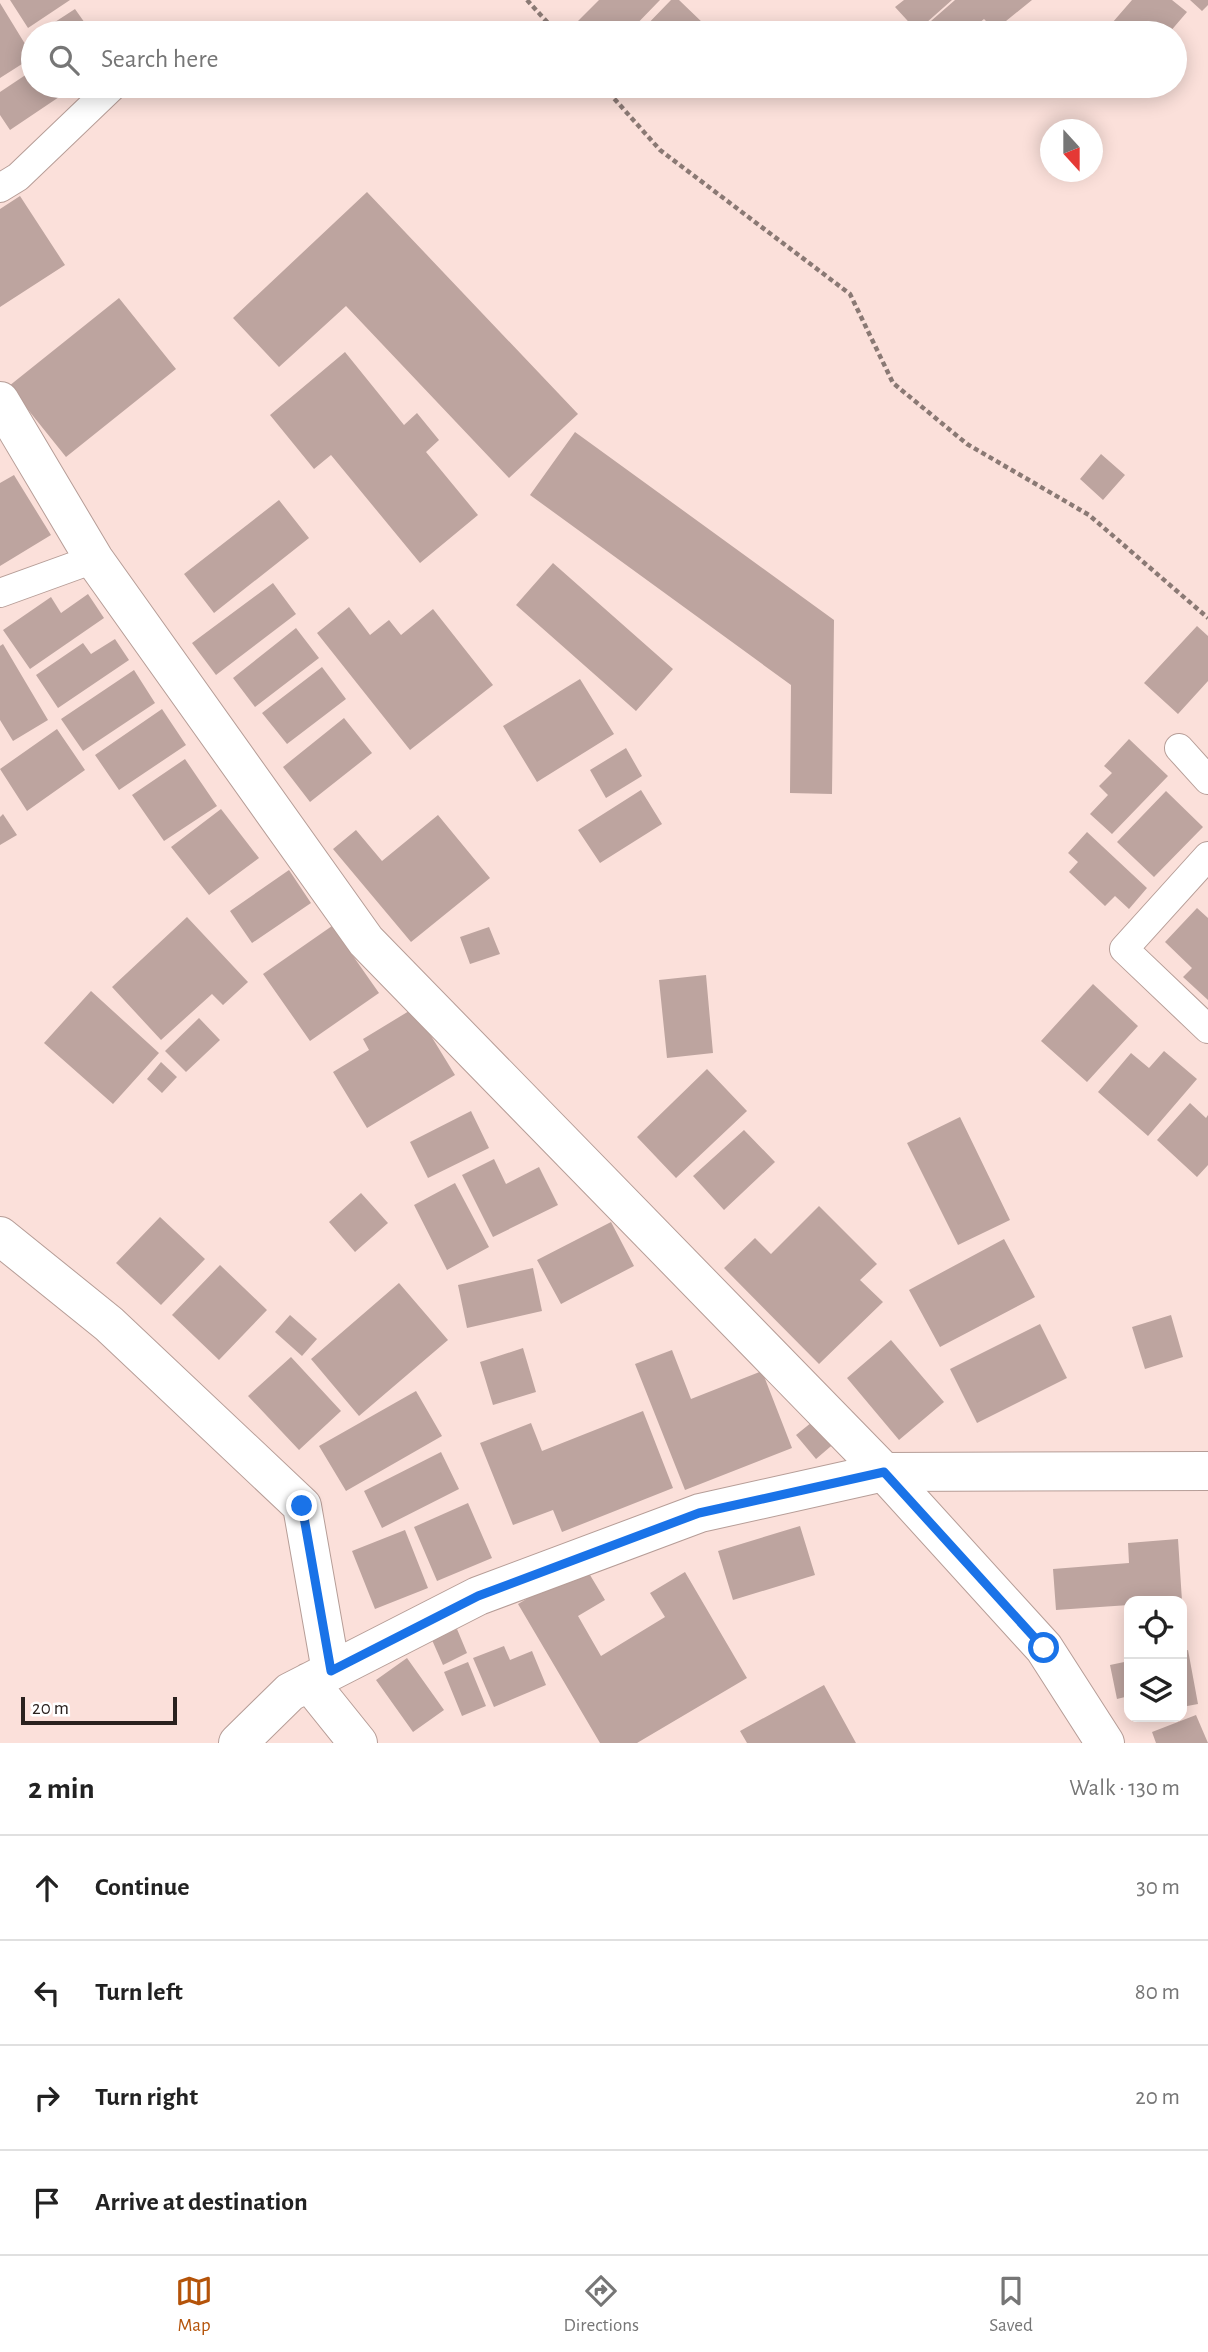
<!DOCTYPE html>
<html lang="en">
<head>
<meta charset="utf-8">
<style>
  :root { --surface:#fff; --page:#f2f2f2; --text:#222; --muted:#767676; --line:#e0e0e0; --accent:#b45309 }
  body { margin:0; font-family:"Alegreya Sans",sans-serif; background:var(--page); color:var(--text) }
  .controls { position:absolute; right:21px; bottom:21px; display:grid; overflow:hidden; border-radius:14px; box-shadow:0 4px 18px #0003 }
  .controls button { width:63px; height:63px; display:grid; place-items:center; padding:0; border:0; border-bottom:2px solid var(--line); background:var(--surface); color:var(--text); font:35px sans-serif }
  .compass { position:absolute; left:1040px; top:119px; width:63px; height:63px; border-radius:50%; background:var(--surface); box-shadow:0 4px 18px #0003; rotate:159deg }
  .scale { position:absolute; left:21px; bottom:18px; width:156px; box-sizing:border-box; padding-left:7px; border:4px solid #2a211e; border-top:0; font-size:19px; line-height:24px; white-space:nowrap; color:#2a211e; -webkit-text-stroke:5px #fff; paint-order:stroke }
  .stop { position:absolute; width:21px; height:21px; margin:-16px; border:5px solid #1a73e8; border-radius:50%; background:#fff }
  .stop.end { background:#1a73e8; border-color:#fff; box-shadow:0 2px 7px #0008 }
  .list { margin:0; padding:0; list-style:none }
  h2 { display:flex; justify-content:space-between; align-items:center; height:91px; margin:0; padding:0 28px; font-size:30px }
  h2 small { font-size:23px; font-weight:400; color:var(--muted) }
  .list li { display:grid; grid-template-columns:46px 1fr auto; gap:21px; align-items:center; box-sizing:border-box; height:105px; padding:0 28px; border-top:2px solid var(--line) }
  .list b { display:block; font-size:26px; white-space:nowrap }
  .list em { font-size:23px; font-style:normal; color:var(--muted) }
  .icon { flex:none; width:38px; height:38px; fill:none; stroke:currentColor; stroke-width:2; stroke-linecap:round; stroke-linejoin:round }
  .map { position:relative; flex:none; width:1208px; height:1743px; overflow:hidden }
  .search { position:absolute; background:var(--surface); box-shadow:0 4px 18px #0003; left:21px; right:21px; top:21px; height:77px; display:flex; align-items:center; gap:18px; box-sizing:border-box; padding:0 24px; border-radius:38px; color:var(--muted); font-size:26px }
  .sheet { height:511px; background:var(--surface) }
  nav { display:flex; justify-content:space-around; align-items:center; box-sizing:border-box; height:98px; border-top:2px solid var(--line); background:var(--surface); font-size:19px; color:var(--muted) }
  nav a { display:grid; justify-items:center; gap:4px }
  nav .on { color:var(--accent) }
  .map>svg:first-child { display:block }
  .building { fill:#bda49f }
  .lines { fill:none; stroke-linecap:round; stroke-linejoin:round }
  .service-casing { stroke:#b69d97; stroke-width:30 }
  .minor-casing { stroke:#b69d97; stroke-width:40 }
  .tertiary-casing { stroke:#b69d97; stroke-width:40 }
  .path { stroke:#8a7974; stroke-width:4.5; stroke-dasharray:5 3.5; stroke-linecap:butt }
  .service { stroke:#fff; stroke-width:28 }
  .minor { stroke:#fff; stroke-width:38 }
  .tertiary { stroke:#fff; stroke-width:38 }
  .route { stroke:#1a73e8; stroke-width:9 }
</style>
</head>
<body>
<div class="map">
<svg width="1208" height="1743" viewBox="0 0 1208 1743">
  <rect width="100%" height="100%" fill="#fbe0da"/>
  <path class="building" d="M 10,0 L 70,0 L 28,28 Z
    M 599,0 L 660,0 L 628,33 L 590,33 L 578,21 Z
    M 671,0 L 679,0 L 705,25 L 698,33 L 639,33 Z
    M 904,0 L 952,0 L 917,31 L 895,7 Z
    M 955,0 L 1032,0 L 995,30 L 984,19 L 967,33 L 941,33 L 931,21 Z
    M 1132,0 L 1172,0 L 1187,12 L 1169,33 L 1109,33 L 1106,30 Z
    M 1190,0 L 1208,0 L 1208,5 L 1202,11 Z
    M 0,3 L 33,57 L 0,78 Z
    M 75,9 L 92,33 L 38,33 Z
    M 33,70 L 33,86 L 56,86 L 62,95 L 10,130 L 0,115 L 0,92 Z
    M 367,192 L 578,414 L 509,478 L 346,306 L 279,367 L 233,318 Z
    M 20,196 L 65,265 L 0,307 L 0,209 Z
    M 119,298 L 176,369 L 66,457 L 9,386 Z
    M 345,352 L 404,425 L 417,413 L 439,440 L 426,452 L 478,515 L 420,563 L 331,455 L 314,469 L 270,415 Z
    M 575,432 L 834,620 L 832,794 L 790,793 L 791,685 L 530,495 Z
    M 1101,454 L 1125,475 L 1103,500 L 1080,479 Z
    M 14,475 L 51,535 L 0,566 L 0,483 Z
    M 279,500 L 309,538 L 214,613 L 184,574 Z
    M 553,563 L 673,669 L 636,711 L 516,605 Z
    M 273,583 L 296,614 L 216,675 L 192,643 Z
    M 88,594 L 104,618 L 30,669 L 3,630 L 51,597 L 61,613 Z
    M 349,607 L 370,635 L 389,620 L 401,635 L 433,609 L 493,685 L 410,750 L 317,633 Z
    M 1197,626 L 1208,636 L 1208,681 L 1178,714 L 1144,683 Z
    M 296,628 L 319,658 L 255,707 L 233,678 Z
    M 115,639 L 129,660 L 58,708 L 36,675 L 83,643 L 91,654 Z
    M 3,644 L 48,720 L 13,741 L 0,720 L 0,646 Z
    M 322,667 L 346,699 L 287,744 L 262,713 Z
    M 134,670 L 155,703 L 83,751 L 61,719 Z
    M 580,679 L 614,734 L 537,782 L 503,726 Z
    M 162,709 L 186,745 L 119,790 L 95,755 Z
    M 344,718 L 372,753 L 310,802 L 283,767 Z
    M 57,729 L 85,770 L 27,811 L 0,769 Z
    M 1129,739 L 1168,776 L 1112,834 L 1090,814 L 1108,795 L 1099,786 L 1112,773 L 1104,766 Z
    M 626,748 L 642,776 L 606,798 L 590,770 Z
    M 185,759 L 217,806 L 164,841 L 132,795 Z
    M 641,790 L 662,824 L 600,863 L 578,830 Z
    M 1166,791 L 1203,827 L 1154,877 L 1117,842 Z
    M 221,809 L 259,858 L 209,895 L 171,847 Z
    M 3,814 L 17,835 L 0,845 L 0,817 Z
    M 438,815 L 490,878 L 411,942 L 333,849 L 356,830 L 382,861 Z
    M 1087,832 L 1147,888 L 1129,909 L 1115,896 L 1105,906 L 1069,872 L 1078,862 L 1068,853 Z
    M 289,870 L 311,903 L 252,943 L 230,911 Z
    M 1197,908 L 1208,918 L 1208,1000 L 1183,977 L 1192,968 L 1165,942 Z
    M 187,917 L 248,982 L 223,1005 L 212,994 L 161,1040 L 112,987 Z
    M 332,926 L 379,993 L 310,1041 L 263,974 Z
    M 489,927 L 500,954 L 470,964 L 460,937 Z
    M 706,975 L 713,1053 L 667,1058 L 659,980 Z
    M 1093,984 L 1138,1026 L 1087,1082 L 1041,1041 Z
    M 91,991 L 159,1053 L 113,1104 L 44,1043 Z
    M 414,1008 L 455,1075 L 367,1128 L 333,1072 L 369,1050 L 363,1039 Z
    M 199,1018 L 220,1040 L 186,1072 L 165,1051 Z
    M 1164,1051 L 1197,1079 L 1148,1136 L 1098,1092 L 1131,1053 L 1149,1068 Z
    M 161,1062 L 177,1077 L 162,1093 L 147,1079 Z
    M 707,1069 L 747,1111 L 676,1178 L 637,1137 Z
    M 1190,1103 L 1206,1118 L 1208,1115 L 1208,1165 L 1197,1177 L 1157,1140 Z
    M 471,1111 L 489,1148 L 428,1178 L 410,1142 Z
    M 960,1117 L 1010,1220 L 958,1245 L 907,1143 Z
    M 744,1130 L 775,1162 L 724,1210 L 693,1176 Z
    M 494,1159 L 506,1184 L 539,1167 L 558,1205 L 493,1237 L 462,1175 Z
    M 455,1183 L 489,1247 L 447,1270 L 414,1205 Z
    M 361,1193 L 388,1223 L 355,1252 L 329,1222 Z
    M 819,1206 L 877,1264 L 860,1280 L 883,1302 L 819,1364 L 724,1268 L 755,1238 L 771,1254 Z
    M 160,1217 L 205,1259 L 161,1305 L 116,1263 Z
    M 611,1222 L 634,1266 L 561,1304 L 537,1260 Z
    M 1004,1239 L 1035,1297 L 940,1347 L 909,1290 Z
    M 220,1265 L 267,1310 L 219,1360 L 172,1315 Z
    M 533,1268 L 542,1311 L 467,1328 L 458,1285 Z
    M 399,1283 L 448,1340 L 359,1416 L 311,1359 Z
    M 290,1315 L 317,1339 L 302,1356 L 275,1332 Z
    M 1171,1315 L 1183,1357 L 1145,1369 L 1132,1327 Z
    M 1040,1324 L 1067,1378 L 977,1423 L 950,1369 Z
    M 891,1340 L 944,1402 L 899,1440 L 847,1378 Z
    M 523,1348 L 536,1392 L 493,1405 L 480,1362 Z
    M 672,1350 L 691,1399 L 762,1371 L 792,1448 L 685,1490 L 635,1364 Z
    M 291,1357 L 341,1411 L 299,1450 L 248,1396 Z
    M 416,1391 L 442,1436 L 346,1491 L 319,1446 Z
    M 643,1411 L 673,1488 L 562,1532 L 553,1510 L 513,1525 L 480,1443 L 531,1423 L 542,1451 Z
    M 817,1418 L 837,1441 L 816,1459 L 796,1435 Z
    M 441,1452 L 459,1489 L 382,1528 L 364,1491 Z
    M 468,1503 L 492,1558 L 437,1581 L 414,1527 Z
    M 800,1526 L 815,1575 L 733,1600 L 718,1551 Z
    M 405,1530 L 428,1588 L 375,1609 L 352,1551 Z
    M 1178,1539 L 1182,1601 L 1129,1601 L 1129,1605 L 1056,1610 L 1053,1569 L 1129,1563 L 1128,1543 Z
    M 584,1565 L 605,1600 L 578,1616 L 601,1656 L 665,1617 L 650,1593 L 685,1572 L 747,1678 L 637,1743 L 600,1743 L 518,1604 Z
    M 457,1629 L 467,1653 L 443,1665 L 432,1640 Z
    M 504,1646 L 510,1660 L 532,1651 L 546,1685 L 494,1707 L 473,1658 Z
    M 1188,1650 L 1198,1704 L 1182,1707 L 1182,1651 Z
    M 407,1658 L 444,1710 L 413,1732 L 376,1680 Z
    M 1129,1661 L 1129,1696 L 1117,1699 L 1110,1665 Z
    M 468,1662 L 486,1706 L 462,1716 L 444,1672 Z
    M 824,1685 L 856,1743 L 747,1743 L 740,1731 Z
    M 1196,1715 L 1208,1743 L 1156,1743 L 1152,1732 Z"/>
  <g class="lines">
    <g class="service-casing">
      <path id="service" d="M 0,188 L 18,177 L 113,86
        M 0,593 L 94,559
        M 1179,748 L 1208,780
        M 1208,856 L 1124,949 L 1208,1029"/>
    </g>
    <g class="minor-casing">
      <path id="minor" d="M 0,1236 L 109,1324 L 302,1506 L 331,1671
        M 309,1682 L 358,1743
        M 238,1743 L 290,1692 L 478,1596 L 700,1513 L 884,1472 L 1208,1471"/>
    </g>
    <g class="tertiary-casing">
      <path id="tertiary" d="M 0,401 L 94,559 L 366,941 L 884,1472 L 1044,1648 L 1105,1743"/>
    </g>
    <path class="path" d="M 527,0 L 557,33
      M 603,86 L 660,150 L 850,294 L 893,383 L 967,444 L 1089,515 L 1208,618"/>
    <use href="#service" class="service"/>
    <use href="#minor" class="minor"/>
    <use href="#tertiary" class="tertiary"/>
  </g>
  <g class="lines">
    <path class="route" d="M 302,1506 L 331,1671 L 478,1596 L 699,1513 L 884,1472 L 1044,1648"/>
  </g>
</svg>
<div class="controls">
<button><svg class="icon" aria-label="locate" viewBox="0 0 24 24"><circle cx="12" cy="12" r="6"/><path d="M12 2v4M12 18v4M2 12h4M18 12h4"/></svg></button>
<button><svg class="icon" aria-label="layers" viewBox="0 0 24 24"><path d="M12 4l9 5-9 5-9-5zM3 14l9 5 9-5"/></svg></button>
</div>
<svg class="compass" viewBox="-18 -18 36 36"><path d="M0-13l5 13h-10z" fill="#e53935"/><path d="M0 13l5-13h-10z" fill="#767676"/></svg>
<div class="scale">20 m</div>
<div class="stop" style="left:1044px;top:1648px"></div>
<div class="stop end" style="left:302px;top:1506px"></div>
<div class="search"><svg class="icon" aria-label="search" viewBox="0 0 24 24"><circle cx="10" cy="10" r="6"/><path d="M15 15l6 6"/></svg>Search here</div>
</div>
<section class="sheet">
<h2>2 min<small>Walk · 130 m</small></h2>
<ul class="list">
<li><svg class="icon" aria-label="ahead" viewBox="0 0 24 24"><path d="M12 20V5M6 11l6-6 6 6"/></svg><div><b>Continue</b></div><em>30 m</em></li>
<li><svg class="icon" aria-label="left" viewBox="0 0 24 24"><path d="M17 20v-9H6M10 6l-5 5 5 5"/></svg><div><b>Turn left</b></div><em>80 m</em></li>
<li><svg class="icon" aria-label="right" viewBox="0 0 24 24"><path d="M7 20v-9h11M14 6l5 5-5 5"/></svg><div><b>Turn right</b></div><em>20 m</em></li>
<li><svg class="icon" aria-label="arrive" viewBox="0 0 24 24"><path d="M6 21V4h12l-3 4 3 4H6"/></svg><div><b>Arrive at destination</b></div></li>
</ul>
</section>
<nav>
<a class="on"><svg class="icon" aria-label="map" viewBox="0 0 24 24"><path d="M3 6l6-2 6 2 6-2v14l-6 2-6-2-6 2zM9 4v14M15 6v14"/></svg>Map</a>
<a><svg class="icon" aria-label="directions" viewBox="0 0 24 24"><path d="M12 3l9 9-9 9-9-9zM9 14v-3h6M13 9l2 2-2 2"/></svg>Directions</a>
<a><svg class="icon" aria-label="saved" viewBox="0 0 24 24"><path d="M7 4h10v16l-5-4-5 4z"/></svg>Saved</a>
</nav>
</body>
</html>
